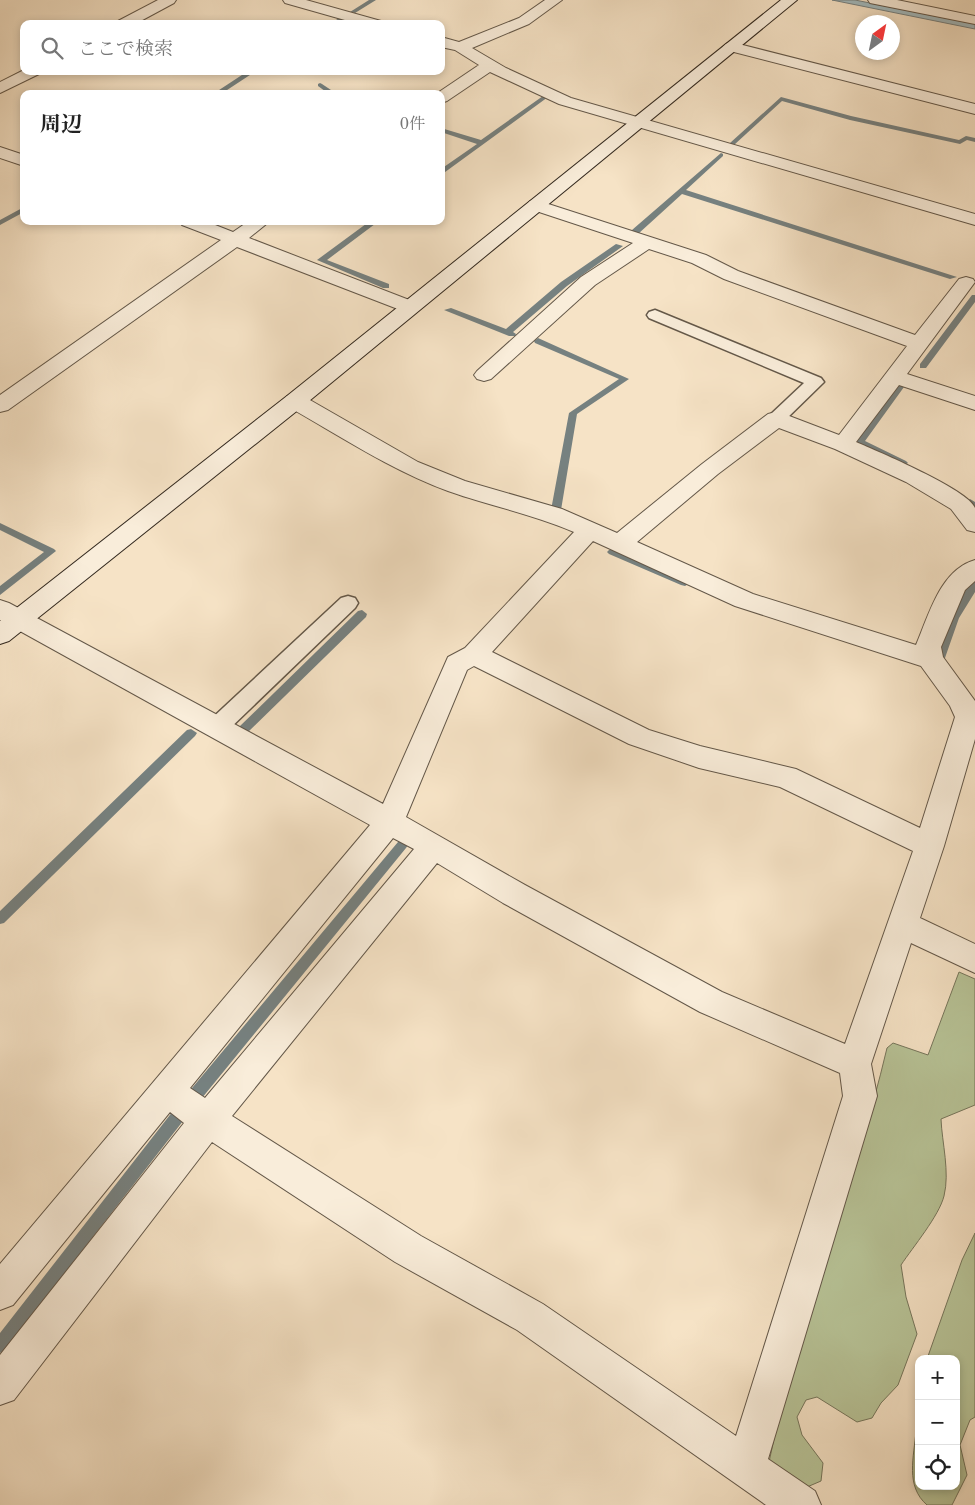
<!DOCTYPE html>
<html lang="ja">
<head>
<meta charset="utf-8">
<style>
  :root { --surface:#fff; --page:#f2f2f2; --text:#222; --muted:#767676; --line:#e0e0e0 }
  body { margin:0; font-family:"Old Standard TT","Noto Serif JP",serif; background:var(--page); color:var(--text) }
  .controls { position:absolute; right:15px; bottom:15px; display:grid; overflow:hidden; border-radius:10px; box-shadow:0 2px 8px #0003 }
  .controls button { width:45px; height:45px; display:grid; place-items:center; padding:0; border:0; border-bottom:1px solid var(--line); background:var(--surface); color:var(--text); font:25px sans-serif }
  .compass { position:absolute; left:855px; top:15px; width:45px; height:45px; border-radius:50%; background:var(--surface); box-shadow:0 2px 8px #0003; rotate:33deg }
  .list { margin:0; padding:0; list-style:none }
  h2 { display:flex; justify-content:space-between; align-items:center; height:65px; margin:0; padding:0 20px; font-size:21px }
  h2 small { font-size:16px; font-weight:400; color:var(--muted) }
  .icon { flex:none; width:28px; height:28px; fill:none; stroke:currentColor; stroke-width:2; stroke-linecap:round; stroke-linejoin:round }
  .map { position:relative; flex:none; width:975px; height:1505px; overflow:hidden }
  .search { position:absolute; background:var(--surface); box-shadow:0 2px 8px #0003; left:20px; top:20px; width:425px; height:55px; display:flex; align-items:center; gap:12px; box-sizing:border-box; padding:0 18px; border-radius:10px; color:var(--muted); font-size:19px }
  .panel { position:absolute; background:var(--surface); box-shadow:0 2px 8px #0003; left:20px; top:90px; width:425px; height:135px; border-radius:10px }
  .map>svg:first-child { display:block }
  .green { fill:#b8c498; stroke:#76765c }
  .water { fill:#a2bbc0; stroke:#768180 }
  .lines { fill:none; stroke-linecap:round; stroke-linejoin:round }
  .stream { fill:#768180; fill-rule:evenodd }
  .lane-casing { stroke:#645849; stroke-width:3 }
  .street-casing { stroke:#645849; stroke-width:2 }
  .secondary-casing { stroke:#33291f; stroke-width:2 }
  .lane { fill:#f9edda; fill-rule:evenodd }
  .street { fill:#f9edda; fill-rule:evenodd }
  .secondary { fill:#f9edda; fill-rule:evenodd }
</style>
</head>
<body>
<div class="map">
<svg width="975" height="1505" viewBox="0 0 975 1505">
  <rect width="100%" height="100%" fill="#f6e3c6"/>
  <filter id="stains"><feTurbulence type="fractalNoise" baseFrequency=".004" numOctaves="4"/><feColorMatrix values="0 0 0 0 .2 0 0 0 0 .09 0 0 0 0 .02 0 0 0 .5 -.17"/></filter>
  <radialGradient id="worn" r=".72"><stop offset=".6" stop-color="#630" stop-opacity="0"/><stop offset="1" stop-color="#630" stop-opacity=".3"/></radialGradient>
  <path class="green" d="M 959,972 L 975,979 L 975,1105 L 941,1119 C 942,1143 950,1172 944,1196 C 939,1216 913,1247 901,1265 L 906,1297 L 917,1334 L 898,1385 L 881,1403 L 872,1418 L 857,1422 L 817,1397 L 806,1400 L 797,1417 L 802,1435 L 823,1463 L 821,1481 L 807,1487 L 769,1462 C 798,1321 854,1188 887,1048 L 893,1043 L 928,1055 Z
    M 975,1233 L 975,1417 L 970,1420 L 960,1445 L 967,1475 L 952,1505 L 927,1505 C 905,1486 914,1457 916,1431 C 917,1417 917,1402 917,1388 L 919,1384 L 919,1486 L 956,1486 L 956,1359 L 927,1359 L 962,1260 Z"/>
  <path class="water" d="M 832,0 L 855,0 L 975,24 L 975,29 Z"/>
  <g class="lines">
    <path class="stream" d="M 369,0 L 376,0 L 355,13 L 350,12 Z
      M 339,18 L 344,19 L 338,24 L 330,24 Z
      M 248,71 L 256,71 L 221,94 L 213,94 Z
      M 320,83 L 322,84 L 337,94 L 329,94 L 318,86 L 318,84 Z
      M 543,96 L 548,97 L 441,175 L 441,169 L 477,144 L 441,132 L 441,128 L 481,140 Z
      M 781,97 L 851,116 L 959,140 L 966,136 L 975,138 L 975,142 L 967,140 L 960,144 L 850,120 L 782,101 L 734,145 L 730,145 L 730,143 Z
      M 721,153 L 723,154 L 723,156 L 686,190 L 957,277 L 950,279 L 682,194 L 638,234 L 632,234 L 632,230 Z
      M 24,207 L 24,212 L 0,225 L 0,220 Z
      M 370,221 L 379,221 L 327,260 L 389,284 L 389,288 L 383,288 L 317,260 Z
      M 616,244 L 623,246 L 567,286 L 513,332 L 516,334 L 515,336 L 509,336 L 444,310 L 451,308 L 506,329 L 561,282 Z
      M 972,295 L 975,295 L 975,302 L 926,368 L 920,368 L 920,364 Z
      M 538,338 L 629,379 L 577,414 L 561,510 L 556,513 L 551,510 L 569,413 L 619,379 L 535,343 L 534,341 Z
      M 900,384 L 904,387 L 865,441 L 906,461 L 908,463 L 903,466 L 855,442 L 897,385 Z
      M 970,499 L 975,502 L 975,511 L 972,510 L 965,502 Z
      M 0,523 L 54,549 L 56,551 L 0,595 L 0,586 L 44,552 L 0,530 Z
      M 612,549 L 689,581 L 690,583 L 685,586 L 681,585 L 609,554 L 607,552 L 609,550 Z
      M 975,581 L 975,592 L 959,618 L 946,655 L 945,658 L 937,658 L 936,655 C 941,637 956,588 975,581 Z
      M 362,610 L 367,614 L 366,617 L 247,733 L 239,733 L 237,730 L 239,727 L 358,611 Z
      M 191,729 L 197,733 L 195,736 L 4,923 L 0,924 L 0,911 L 187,730 Z
      M 402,840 L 406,842 L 408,845 L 406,848 L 202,1098 L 197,1099 L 192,1098 L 190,1093 L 192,1088 L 398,842 Z
      M 178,1109 L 183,1111 L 185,1116 L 183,1121 L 5,1350 L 0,1353 L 0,1333 L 173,1111 Z"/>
    <g class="lane-casing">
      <path id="lane" d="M 655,310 L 821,378 L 824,382 L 782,423 L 776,424 L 770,423 L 767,419 L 770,415 L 804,383 L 649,318 L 647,315 L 649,312 Z
        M 348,596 L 355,598 L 358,603 L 355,608 L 225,733 L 217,735 L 209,733 L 206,727 L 209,721 L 341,598 Z"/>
    </g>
    <g class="street-casing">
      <path id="street" d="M 158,0 L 176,0 L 174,3 L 135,24 L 116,24 L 118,21 Z
        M 283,0 L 306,0 L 381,21 L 383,24 L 359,24 L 285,3 Z
        M 545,0 L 562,0 L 529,24 L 472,48 L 506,68 L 571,98 L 975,214 L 975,225 L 559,104 L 490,72 L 447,101 L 441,103 L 441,94 L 436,94 L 479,65 L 455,50 L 441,47 L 441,37 L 459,42 L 519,18 Z
        M 868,0 L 897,0 L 975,16 L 975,24 L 870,3 Z
        M 731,42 L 975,104 L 975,114 L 726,50 L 723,47 L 726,44 Z
        M 24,70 L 24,71 L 41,71 L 39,74 L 0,93 L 0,82 Z
        M 0,147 L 24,155 L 24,166 L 0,158 Z
        M 536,200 L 706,255 L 738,271 L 915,335 L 959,279 L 966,277 L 973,279 L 975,282 L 907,374 L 975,396 L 975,410 L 899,385 L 856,442 C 877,451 969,490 975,508 C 975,514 975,525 975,532 L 967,530 L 951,509 L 906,482 L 835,449 L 779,428 L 718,474 L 637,542 L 753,594 L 916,645 C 929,615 940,570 975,560 L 975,581 L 965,590 L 941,647 L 943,657 L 975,701 L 975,739 L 944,846 L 920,918 L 975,944 L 975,973 L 911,943 L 871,1064 L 877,1096 L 768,1459 L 815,1491 L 821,1505 L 766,1505 L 517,1330 L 395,1262 L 212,1142 L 14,1400 L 0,1405 L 0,1355 L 184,1123 L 170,1112 L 13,1305 L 0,1310 L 0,1264 L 370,825 L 0,620 L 0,600 L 9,603 L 383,804 L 448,657 L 465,648 L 574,532 C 533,514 490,506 448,491 C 391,470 340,436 287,406 L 284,401 L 287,396 L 295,395 L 303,396 L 418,462 L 465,481 L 562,509 L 617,533 L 702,464 L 768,414 L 776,412 L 784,414 L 839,435 L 907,346 L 724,279 L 692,263 L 649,249 L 595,285 L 491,379 L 484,381 L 477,379 L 474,375 L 477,371 L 581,277 L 633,243 L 530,209 L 527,205 L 530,201 ZM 593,541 L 735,606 L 921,666 L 950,706 L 955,717 L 920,828 L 796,769 L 700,746 L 649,730 L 492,652 ZM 474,666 L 629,744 L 699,768 L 780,787 L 913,851 L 845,1044 L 722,992 L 525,885 L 406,817 L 467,670 ZM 393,838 L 414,849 L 205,1098 L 190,1088 ZM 437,863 L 503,903 L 700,1012 L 840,1073 L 843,1096 L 736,1436 L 543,1304 L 421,1236 L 232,1116 Z
        M 179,221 L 205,221 L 233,232 L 249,221 L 270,221 L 249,238 L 417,303 L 420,307 L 417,311 L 410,313 L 403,311 L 237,247 L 8,410 L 0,412 L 0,395 L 221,240 L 182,225 Z"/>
    </g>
    <g class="secondary-casing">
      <path id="secondary" d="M 781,0 L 797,0 L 303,406 L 9,641 L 0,644 L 0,621 L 287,396 Z"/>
    </g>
    <use href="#lane" class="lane"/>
    <use href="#street" class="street"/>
    <use href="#secondary" class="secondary"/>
  </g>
  <rect width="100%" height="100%" filter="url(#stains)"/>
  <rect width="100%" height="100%" fill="url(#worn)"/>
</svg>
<div class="controls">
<button>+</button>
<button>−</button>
<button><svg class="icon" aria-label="locate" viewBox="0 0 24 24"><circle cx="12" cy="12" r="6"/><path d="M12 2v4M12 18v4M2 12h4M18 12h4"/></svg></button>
</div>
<svg class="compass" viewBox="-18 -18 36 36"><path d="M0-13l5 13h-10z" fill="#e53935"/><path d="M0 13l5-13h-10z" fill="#767676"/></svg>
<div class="search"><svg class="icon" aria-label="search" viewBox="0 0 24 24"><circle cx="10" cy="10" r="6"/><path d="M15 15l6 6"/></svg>ここで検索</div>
<section class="panel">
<h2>周辺<small>0件</small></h2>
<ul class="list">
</ul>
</section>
</div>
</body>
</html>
